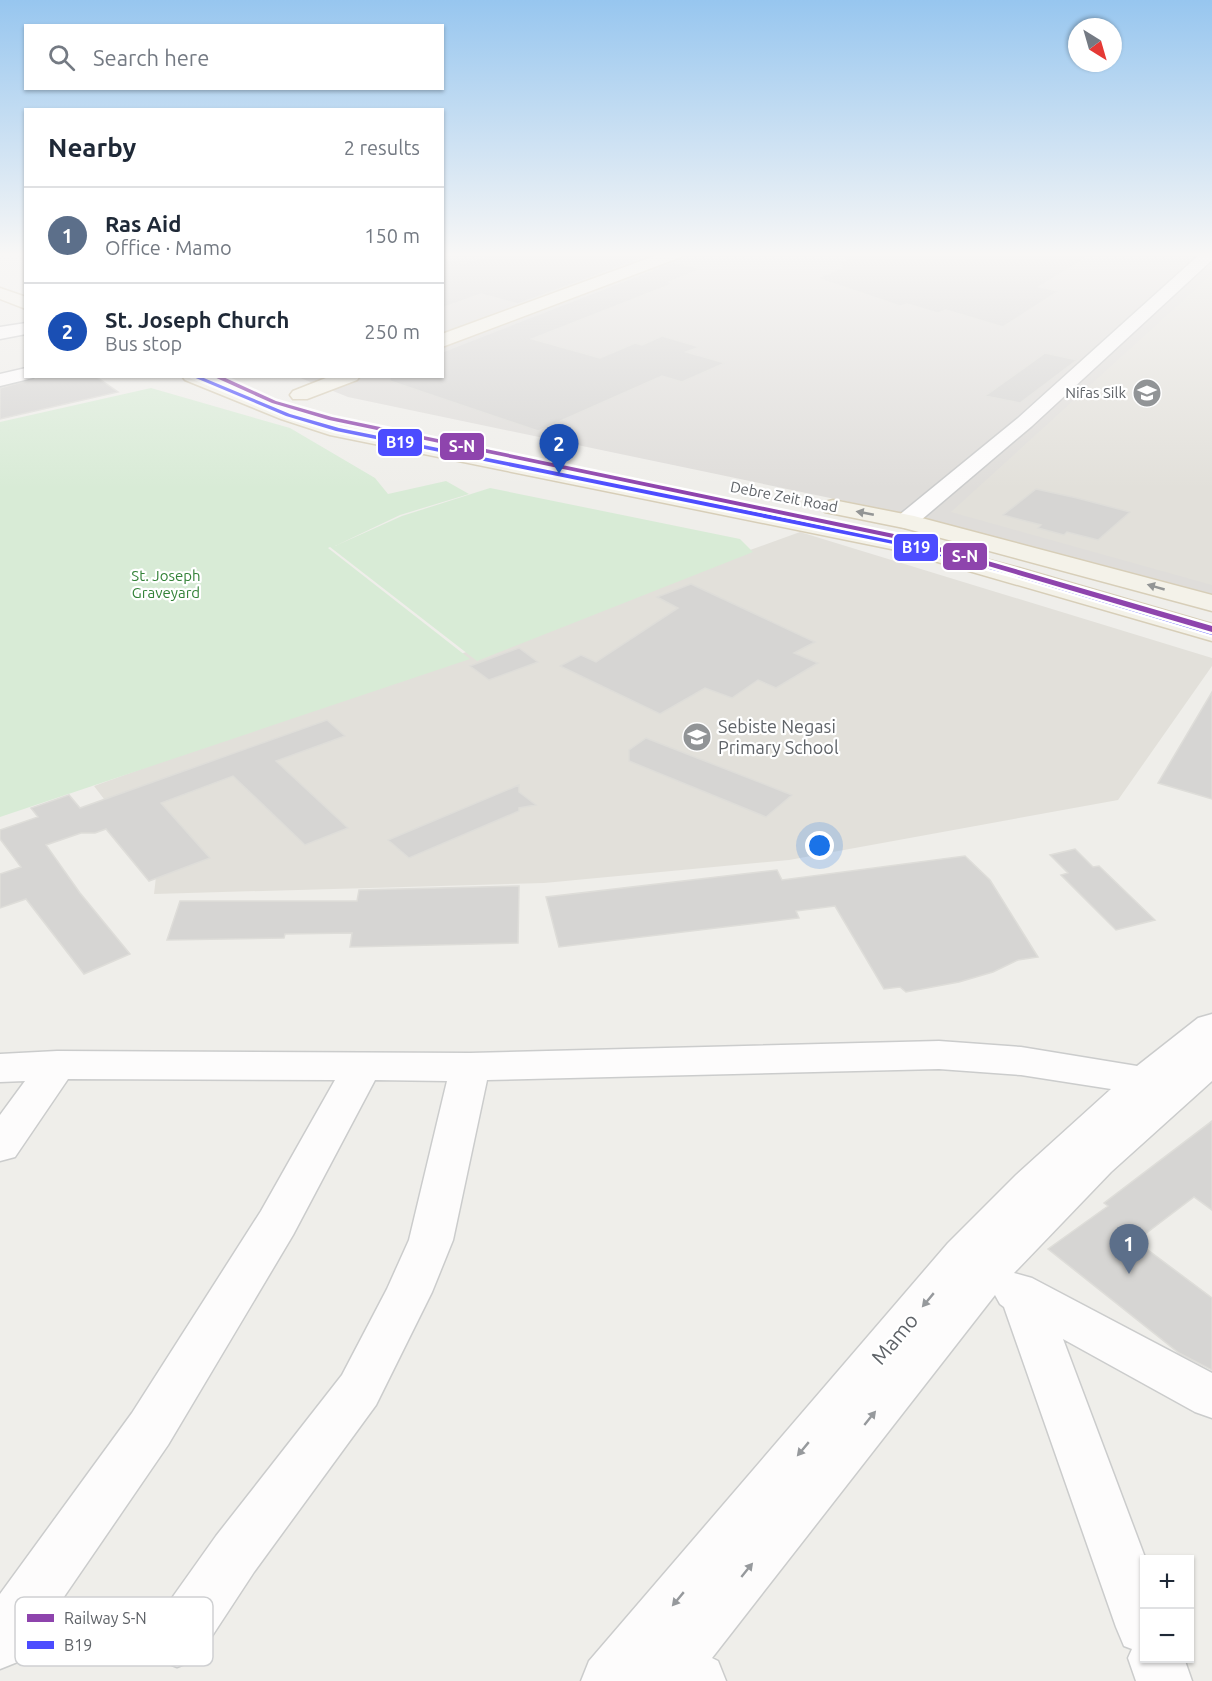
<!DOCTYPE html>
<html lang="en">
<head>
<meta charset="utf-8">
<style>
  :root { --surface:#fff; --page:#f6f6f7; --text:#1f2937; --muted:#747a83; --line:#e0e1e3; --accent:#919496 }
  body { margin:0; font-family:Ubuntu,sans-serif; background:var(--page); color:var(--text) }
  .controls { position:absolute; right:18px; bottom:18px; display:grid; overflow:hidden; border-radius:0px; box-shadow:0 2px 4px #0004 }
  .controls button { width:54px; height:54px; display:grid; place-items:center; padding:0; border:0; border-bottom:2px solid var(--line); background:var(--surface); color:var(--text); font:30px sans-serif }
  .compass { position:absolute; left:1068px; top:18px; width:54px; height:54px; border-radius:50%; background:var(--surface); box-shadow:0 2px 4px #0004; rotate:143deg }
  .you { position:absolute; left:820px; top:846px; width:21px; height:21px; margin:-15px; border:4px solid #fff; border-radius:50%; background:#1a73e8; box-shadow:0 0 0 9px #1a73e833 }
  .badge { display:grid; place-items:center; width:39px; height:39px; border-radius:50%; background:var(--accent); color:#fff; font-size:20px; font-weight:700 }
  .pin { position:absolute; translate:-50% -50px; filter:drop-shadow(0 2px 3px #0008) }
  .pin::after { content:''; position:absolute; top:32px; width:21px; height:18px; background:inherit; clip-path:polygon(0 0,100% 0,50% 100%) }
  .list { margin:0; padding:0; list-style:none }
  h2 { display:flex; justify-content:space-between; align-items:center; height:78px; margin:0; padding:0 24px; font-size:26px }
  h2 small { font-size:20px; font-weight:400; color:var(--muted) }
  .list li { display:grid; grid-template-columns:39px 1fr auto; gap:18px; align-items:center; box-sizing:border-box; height:96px; padding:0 24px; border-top:2px solid var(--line) }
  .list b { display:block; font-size:22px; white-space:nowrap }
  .list p { margin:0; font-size:20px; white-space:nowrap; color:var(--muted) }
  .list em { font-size:20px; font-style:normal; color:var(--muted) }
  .icon { flex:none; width:33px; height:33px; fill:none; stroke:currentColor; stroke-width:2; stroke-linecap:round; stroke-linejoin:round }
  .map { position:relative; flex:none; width:1212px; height:1681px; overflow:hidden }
  .search { position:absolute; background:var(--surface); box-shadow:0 2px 4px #0004; left:24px; top:24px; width:420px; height:66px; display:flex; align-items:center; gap:15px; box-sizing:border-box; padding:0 21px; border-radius:0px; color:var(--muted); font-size:22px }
  .panel { position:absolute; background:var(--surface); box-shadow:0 2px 4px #0004; left:24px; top:108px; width:420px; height:270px; border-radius:0px }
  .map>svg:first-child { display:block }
  .industrial { fill:#dfddda }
  .education { fill:#e2e0da }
  .green { fill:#d8ebd6 }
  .building { fill:#d6d5d3; stroke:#deddd9; stroke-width:1.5 }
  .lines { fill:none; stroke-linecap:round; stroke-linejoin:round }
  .minor-casing { stroke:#cbcccc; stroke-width:3 }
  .major-casing { stroke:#d7ceb8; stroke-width:3 }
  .minor { fill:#fdfcfc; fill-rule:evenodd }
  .major { fill:#f4f2e9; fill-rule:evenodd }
  .bus-1-casing { stroke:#fff; stroke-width:5 }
  .bus-1 { fill:#4c4cff; fill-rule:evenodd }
  .rail-1-casing { stroke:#fff; stroke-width:5 }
  .rail-1 { fill:#8e44ad; fill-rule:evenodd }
  .oneway { fill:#939595 }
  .oneway2 { fill:#96999c }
  .labels { text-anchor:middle; stroke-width:4.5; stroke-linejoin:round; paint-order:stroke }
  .far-poi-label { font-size:15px; fill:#5f6368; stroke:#fff; text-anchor:end }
  .far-street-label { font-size:15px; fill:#5f6368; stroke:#fff }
  .far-park-label { font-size:15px; fill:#348238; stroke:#fff }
  .poi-label { font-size:18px; fill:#5f6368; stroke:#fff; text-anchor:start }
  .near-street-label { font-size:21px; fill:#5f6368; stroke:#fff }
  .key { fill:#fff; stroke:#cfd0d2; stroke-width:1.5 }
  .key-label { font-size:16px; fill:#5f6368 }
  .line-badge { stroke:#fff; stroke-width:2 }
  .badge-label { font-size:16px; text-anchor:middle; font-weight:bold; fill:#fff }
</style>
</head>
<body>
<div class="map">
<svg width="1212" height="1681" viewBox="0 0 1212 1681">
  <rect width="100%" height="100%" fill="#efeeea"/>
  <path class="industrial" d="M 443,254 L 1212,254 L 1212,596 L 921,517 L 348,397 L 298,377 L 442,376 Z"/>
  <path class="education" d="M 1212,274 L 1212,585 L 951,512 Z
    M 800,532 L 1212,658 L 1212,666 L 1118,800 L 789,860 L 544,883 L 154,894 L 157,868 L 94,786 Z"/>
  <path class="green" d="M 151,388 L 290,428 L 375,478 L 388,494 L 446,481 L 469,494 L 400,515 L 335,546 L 402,516 L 490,488 L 740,539 L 753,552 L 477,661 L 330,547 L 328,548 L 470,659 L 0,817 L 0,422 Z"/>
  <path class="building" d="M 493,254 L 639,254 L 648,256 L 518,304 L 481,294 L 442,308 L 442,258 L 464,263 Z
    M 846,254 L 1092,254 L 1039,287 L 1059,291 L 1003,327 L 946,310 L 938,313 L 907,304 L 900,306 L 817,278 L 842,268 L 840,261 L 845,260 Z
    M 673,262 L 702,269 L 669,282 L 672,284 L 532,339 L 600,358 L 635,343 L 642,345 L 662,336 L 700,347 L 686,352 L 725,363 L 682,382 L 662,376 L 538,431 L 390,381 L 390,376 L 442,376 L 442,352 Z
    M 1045,353 L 1077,360 L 1020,403 L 985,396 Z
    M 43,376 L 95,376 L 118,392 L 0,419 L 0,388 Z
    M 1036,489 L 1077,498 L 1130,512 L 1098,540 L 1067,532 L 1064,535 L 1038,528 L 1041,525 L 1003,515 Z
    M 691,584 L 815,642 L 794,653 L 818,663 L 776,688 L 758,680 L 732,698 L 705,688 L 660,714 L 560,666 L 581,655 L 596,662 L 678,608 L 657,597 Z
    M 519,648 L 538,662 L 489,680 L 470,666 Z
    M 1212,692 L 1212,799 L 1158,783 Z
    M 327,720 L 345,736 L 276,761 L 348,828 L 305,845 L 233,776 L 161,803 L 210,858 L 149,881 L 106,829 L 95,833 L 81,833 L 46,845 L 80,893 L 130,954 L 84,974 L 26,899 L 0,908 L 0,874 L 21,867 L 0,839 L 0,830 L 38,817 L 31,808 L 69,795 L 80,808 Z
    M 646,738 L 792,795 L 766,817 L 629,761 L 629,750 Z
    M 519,785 L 519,792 L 536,805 L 519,808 L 519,811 L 409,858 L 388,840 Z
    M 1075,849 L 1093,867 L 1099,866 L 1155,920 L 1116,930 L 1061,875 L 1068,873 L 1050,855 Z
    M 965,856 L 990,880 L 1038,957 L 1018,960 L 993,972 L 959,982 L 906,992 L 900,987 L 884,989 L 835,906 L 796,911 L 799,918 L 559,947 L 546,897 L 777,870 L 782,880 Z
    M 519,886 L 518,943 L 350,947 L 352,933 L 285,934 L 284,938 L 167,940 L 180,901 L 357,901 L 359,890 Z
    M 1212,1121 L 1212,1210 L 1194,1197 L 1136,1241 L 1212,1298 L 1212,1370 L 1179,1353 L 1048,1249 L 1108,1206 L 1104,1203 Z"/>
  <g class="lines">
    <g class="minor-casing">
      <path id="minor" d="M 1200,254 L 1212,254 L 1212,260 L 1032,426 L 914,526 L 906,528 L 898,526 L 894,521 L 898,516 L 1018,418 Z
        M 26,323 L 26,334 L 0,339 L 0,327 Z
        M 26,368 L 26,376 L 34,376 L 33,378 L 0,386 L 0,374 Z
        M 1212,1014 L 1212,1081 L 1111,1172 L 1014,1273 L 1032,1278 L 1212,1373 L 1212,1418 L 1195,1412 L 1063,1339 L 1146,1560 L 1144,1658 L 1184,1658 L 1192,1681 L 1136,1681 L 1128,1658 L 1132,1649 L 1124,1646 L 1116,1627 L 1004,1307 L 1000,1304 L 995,1295 L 712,1658 L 718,1661 L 726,1681 L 581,1681 L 589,1661 L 948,1243 L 1016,1175 L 1111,1089 L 1021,1075 L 939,1069 L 487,1080 L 453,1240 L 432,1292 L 376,1405 L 254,1572 L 197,1659 L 177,1667 L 157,1659 L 149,1639 L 157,1619 L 216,1536 L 342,1375 L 387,1289 L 409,1240 L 447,1081 L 375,1080 L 293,1235 L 168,1445 L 20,1661 L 0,1669 L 0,1594 L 132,1413 L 261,1211 L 335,1080 L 68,1079 L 15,1157 L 0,1161 L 0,1115 L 25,1081 L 0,1082 L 0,1054 L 57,1051 L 470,1053 L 939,1041 L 1021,1047 L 1137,1066 L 1198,1018 Z"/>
    </g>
    <g class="major-casing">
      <path id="major" d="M 660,254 L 683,254 L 681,257 L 442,347 L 442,334 Z
        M 0,288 L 26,297 L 26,309 L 0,299 Z
        M 182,376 L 211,376 L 295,411 L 342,424 L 899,536 L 1019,568 L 1212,624 L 1212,641 L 896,550 L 330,435 L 281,419 L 185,380 Z
        M 331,376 L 360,376 L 357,380 L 307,399 L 293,399 L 290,395 L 293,391 Z
        M 833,500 L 914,516 L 1212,595 L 1212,611 L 904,528 L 825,512 L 821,507 L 825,502 Z"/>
    </g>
    <use href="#minor" class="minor"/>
    <use href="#major" class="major"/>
    <g class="bus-1-casing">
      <path id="bus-1" d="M 191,376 L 199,376 L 290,414 L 339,428 L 899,541 L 1012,572 L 1212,631 L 1212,635 L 1008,574 L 898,545 L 336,431 L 286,416 Z"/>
    </g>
    <use href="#bus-1" class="bus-1"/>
    <g class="rail-1-casing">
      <path id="rail-1" d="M 212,376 L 221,376 L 276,401 L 332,417 L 894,534 L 1212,626 L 1212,632 L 893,538 L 329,420 L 272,403 Z"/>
    </g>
    <use href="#rail-1" class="rail-1"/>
  </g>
  <defs><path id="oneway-solid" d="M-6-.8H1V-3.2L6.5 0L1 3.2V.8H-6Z" transform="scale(1.5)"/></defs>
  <g class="oneway">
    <use href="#oneway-solid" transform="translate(865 513) rotate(-169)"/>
    <use href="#oneway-solid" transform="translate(1156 587) rotate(-164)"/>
  </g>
  <g class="oneway2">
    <use href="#oneway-solid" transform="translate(928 1300) rotate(130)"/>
    <use href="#oneway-solid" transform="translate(870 1418) rotate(-51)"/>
    <use href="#oneway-solid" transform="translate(803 1449) rotate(130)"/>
    <use href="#oneway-solid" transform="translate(747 1570) rotate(-51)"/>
    <use href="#oneway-solid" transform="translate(678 1599) rotate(130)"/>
  </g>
  <linearGradient id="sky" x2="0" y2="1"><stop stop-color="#97c6ef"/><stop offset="0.52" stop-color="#f8f7f6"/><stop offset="1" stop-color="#f8f7f6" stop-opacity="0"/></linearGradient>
  <rect width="1212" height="489" fill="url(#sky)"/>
  <defs>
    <g id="university-disc" transform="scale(1.5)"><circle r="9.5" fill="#919496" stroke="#fff"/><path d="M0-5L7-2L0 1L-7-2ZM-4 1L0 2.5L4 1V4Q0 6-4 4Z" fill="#fff"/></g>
    <g id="school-disc" transform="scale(1.5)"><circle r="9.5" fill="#919496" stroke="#fff"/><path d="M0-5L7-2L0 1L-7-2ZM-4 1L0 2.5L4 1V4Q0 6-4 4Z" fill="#fff"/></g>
  </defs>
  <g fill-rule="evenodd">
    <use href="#university-disc" x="1147" y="393"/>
    <use href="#school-disc" x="697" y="737"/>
  </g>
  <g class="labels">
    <g class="far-poi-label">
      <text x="1126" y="398">Nifas Silk</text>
    </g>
    <g class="far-street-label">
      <text transform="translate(784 497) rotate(11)" y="5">Debre Zeit Road</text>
    </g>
    <g class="far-park-label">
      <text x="166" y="581">St. Joseph<tspan x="166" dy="17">Graveyard</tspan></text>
    </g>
    <g class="poi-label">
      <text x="718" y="733">Sebiste Negasi<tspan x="718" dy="21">Primary School</tspan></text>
    </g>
    <g class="near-street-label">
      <text transform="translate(895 1339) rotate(-50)" y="7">Mamo</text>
    </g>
  </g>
  <rect x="15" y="1597" width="198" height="69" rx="9" class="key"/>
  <rect x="27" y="1614" width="27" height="8" fill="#8e44ad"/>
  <rect x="27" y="1641" width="27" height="8" fill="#4c4cff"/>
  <g class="key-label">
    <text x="64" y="1624">Railway S-N</text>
    <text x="64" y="1651">B19</text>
  </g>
  <g class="line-badge">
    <rect x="377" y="428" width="46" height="29" rx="6" fill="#4c4cff"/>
    <rect x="439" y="432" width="46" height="29" rx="6" fill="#8e44ad"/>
    <rect x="893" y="533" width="46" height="29" rx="6" fill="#4c4cff"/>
    <rect x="942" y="542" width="46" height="29" rx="6" fill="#8e44ad"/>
  </g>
  <g class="badge-label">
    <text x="400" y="448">B19</text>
    <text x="462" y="452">S-N</text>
    <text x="916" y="553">B19</text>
    <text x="965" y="562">S-N</text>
  </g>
</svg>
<div class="controls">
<button>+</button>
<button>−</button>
</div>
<svg class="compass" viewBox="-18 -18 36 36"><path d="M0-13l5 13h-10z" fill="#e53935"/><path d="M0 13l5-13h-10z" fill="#747a83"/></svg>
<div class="you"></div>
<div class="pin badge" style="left:1129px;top:1274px;background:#5c6f8a">1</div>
<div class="pin badge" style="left:559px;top:474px;background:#1a4fb4">2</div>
<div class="search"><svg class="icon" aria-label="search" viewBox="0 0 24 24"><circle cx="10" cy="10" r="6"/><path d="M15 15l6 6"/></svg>Search here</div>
<section class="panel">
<h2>Nearby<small>2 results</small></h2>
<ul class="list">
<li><span class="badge" style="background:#5c6f8a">1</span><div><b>Ras Aid</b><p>Office · Mamo</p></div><em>150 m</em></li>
<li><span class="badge" style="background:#1a4fb4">2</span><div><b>St. Joseph Church</b><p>Bus stop</p></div><em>250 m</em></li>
</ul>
</section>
</div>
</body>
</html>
